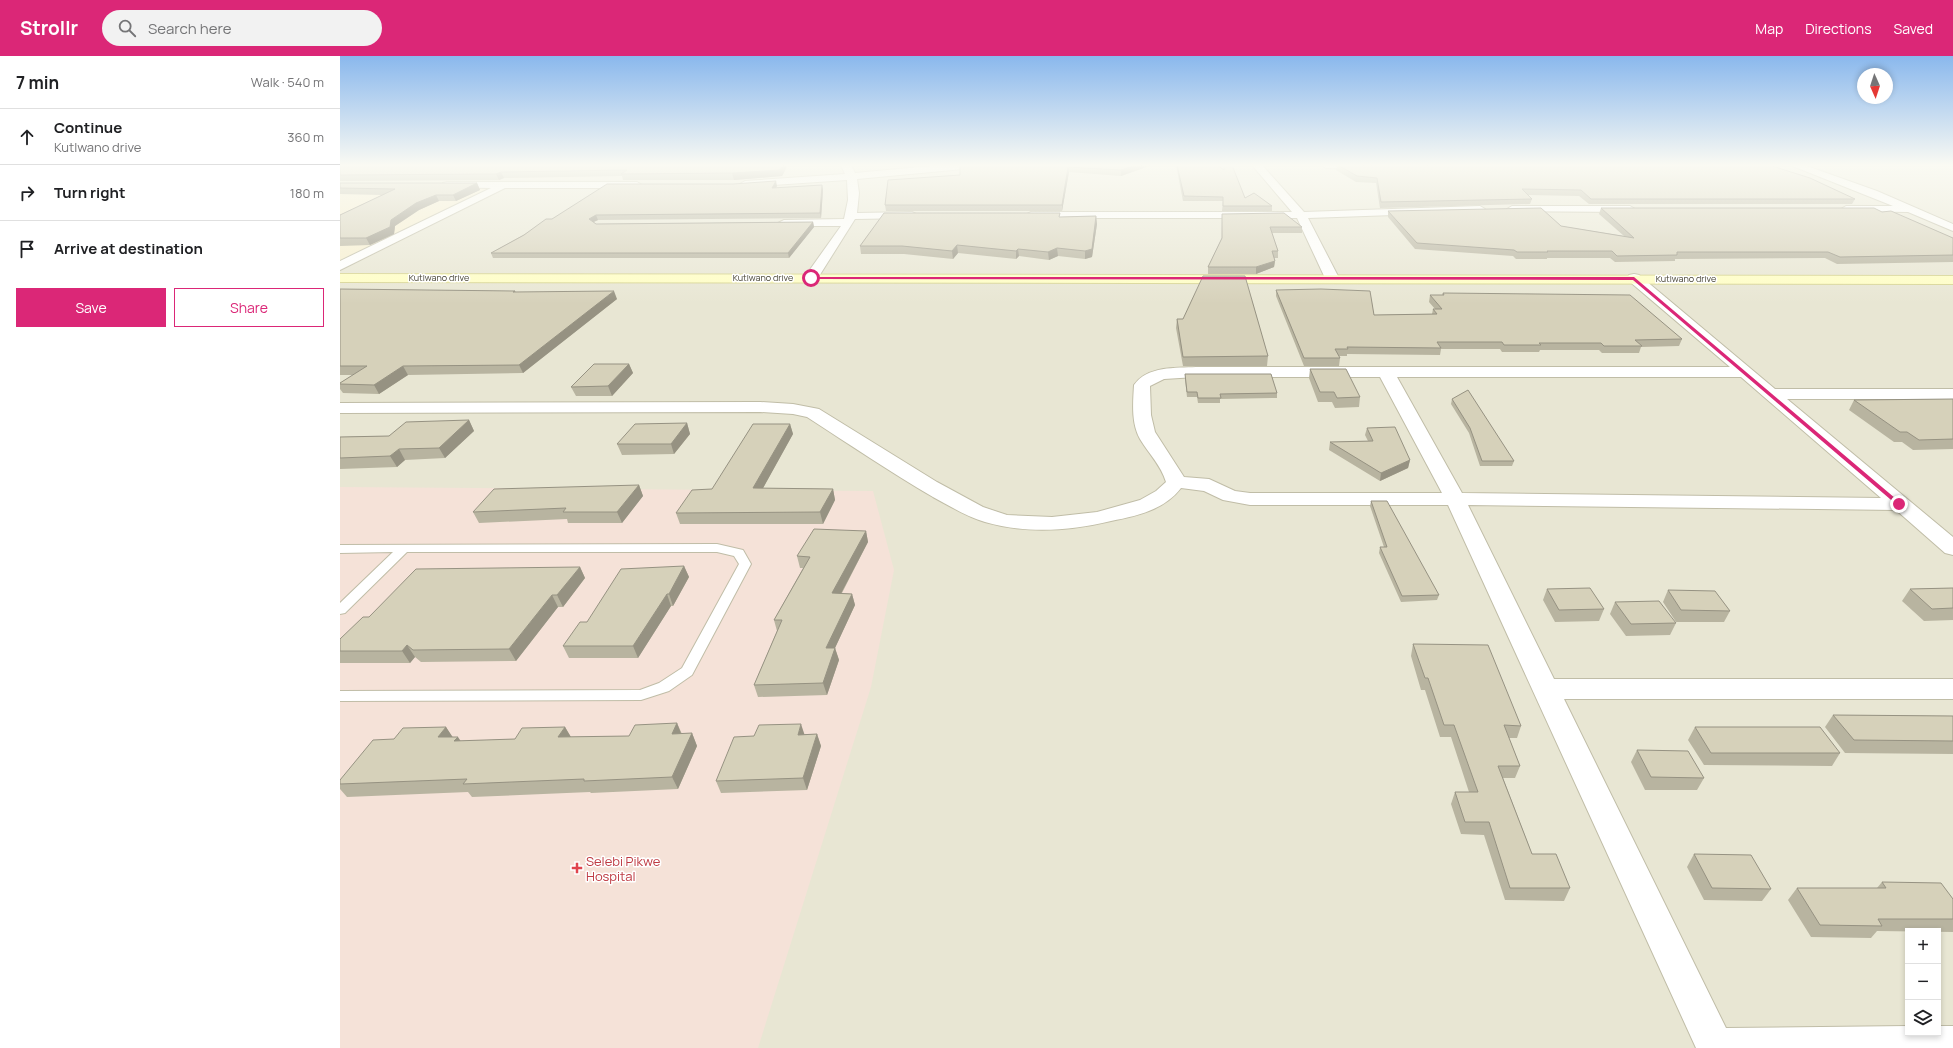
<!DOCTYPE html>
<html lang="en">
<head>
<meta charset="utf-8">
<style>
  :root { --surface:#fff; --page:#f2f2f2; --text:#202124; --muted:#757577; --line:#e0e0e0; --accent:#db2777 }
  body { margin:0; font-family:Manrope,sans-serif; background:var(--page); color:var(--text) }
  .controls { position:absolute; right:12px; bottom:12px; display:grid; overflow:hidden; border-radius:0px; box-shadow:0 2px 6px #0003 }
  .controls button { width:36px; height:36px; display:grid; place-items:center; padding:0; border:0; border-bottom:1px solid var(--line); background:var(--surface); color:var(--text); font:20px sans-serif }
  .compass { position:absolute; left:1517px; top:12px; width:36px; height:36px; border-radius:50%; background:var(--surface); box-shadow:0 2px 6px #0003; rotate:177deg }
  .stop { position:absolute; width:12px; height:12px; margin:-9px; border:3px solid #db2777; border-radius:50%; background:#fff }
  .stop.end { background:#db2777; border-color:#fff; box-shadow:0 1px 4px #0008 }
  .list { margin:0; padding:0; list-style:none }
  h2 { display:flex; justify-content:space-between; align-items:center; height:52px; margin:0; padding:0 16px; font-size:17px }
  h2 small { font-size:13px; font-weight:400; color:var(--muted) }
  .list li { display:grid; grid-template-columns:26px 1fr auto; gap:12px; align-items:center; box-sizing:border-box; height:56px; padding:0 16px; border-top:1px solid var(--line) }
  .list b { display:block; font-size:15px; white-space:nowrap }
  .list p { margin:0; font-size:13px; white-space:nowrap; color:var(--muted) }
  .list em { font-size:13px; font-style:normal; color:var(--muted) }
  .actions { display:flex; gap:8px; padding:12px 16px }
  .actions a { flex:1; padding:9px 0; border:1px solid var(--accent); border-radius:0px; text-align:center; font-size:14px; color:var(--accent) }
  .actions .main { background:var(--accent); color:#fff }
  .icon { flex:none; width:22px; height:22px; fill:none; stroke:currentColor; stroke-width:2; stroke-linecap:round; stroke-linejoin:round }
  .map { position:relative; flex:none; width:1613px; height:992px; overflow:hidden }
  header { display:flex; align-items:center; gap:24px; box-sizing:border-box; height:56px; padding:0 20px; background:var(--accent); color:#fff }
  header strong { font-size:19px }
  nav { display:flex; gap:22px; margin-inline-start:auto; font-size:14px }
  .search { width:280px; height:36px; background:var(--page); display:flex; align-items:center; gap:10px; box-sizing:border-box; padding:0 14px; border-radius:22px; color:var(--muted); font-size:15px }
  main { display:flex }
  aside { flex:1; background:var(--surface) }
  .map>svg:first-child { display:block }
  .residential { fill:#e8e6d3; fill-rule:evenodd }
  .commercial { fill:#f7efcf }
  .medical { fill:#f5e2d8 }
  .lines { fill:none; stroke-linecap:round; stroke-linejoin:round }
  .lane-casing { stroke:#c0bda7; stroke-width:2 }
  .street-casing { stroke:#c0bda7; stroke-width:2 }
  .secondary-casing { stroke:#d7d492; stroke-width:2 }
  .lane { fill:#fff; fill-rule:evenodd }
  .street { fill:#fff; fill-rule:evenodd }
  .secondary { fill:#fffec4; fill-rule:evenodd }
  .wall { fill:#b8b4a0 }
  .shaded-wall { fill:#969282 }
  .building { fill:#d6d1ba; stroke:#969282 }
  .route { fill:#db2777 }
  .health-dot { fill:#e0444e; stroke:#fff; stroke-width:1.5 }
  .labels { text-anchor:middle; stroke-width:3; stroke-linejoin:round; paint-order:stroke }
  .far-street-label { font-size:9px; fill:#474434; stroke:#fff }
  .near-health-label { font-size:13px; fill:#be3a42; stroke:#fff; text-anchor:start }
</style>
</head>
<body>
<header>
<strong>Strollr</strong>
<div class="search"><svg class="icon" aria-label="search" viewBox="0 0 24 24"><circle cx="10" cy="10" r="6"/><path d="M15 15l6 6"/></svg>Search here</div>
<nav><a>Map</a><a>Directions</a><a>Saved</a></nav>
</header>
<main>
<aside>
<h2>7 min<small>Walk · 540 m</small></h2>
<ul class="list">
<li><svg class="icon" aria-label="ahead" viewBox="0 0 24 24"><path d="M12 20V5M6 11l6-6 6 6"/></svg><div><b>Continue</b><p>Kutlwano drive</p></div><em>360 m</em></li>
<li><svg class="icon" aria-label="right" viewBox="0 0 24 24"><path d="M7 20v-9h11M14 6l5 5-5 5"/></svg><div><b>Turn right</b></div><em>180 m</em></li>
<li><svg class="icon" aria-label="arrive" viewBox="0 0 24 24"><path d="M6 21V4h12l-3 4 3 4H6"/></svg><div><b>Arrive at destination</b></div></li>
</ul>
<div class="actions"><a class="main">Save</a><a>Share</a></div>
</aside>
<div class="map">
<svg width="1613" height="992" viewBox="0 0 1613 992">
  <rect width="100%" height="100%" fill="#f4f3e5"/>
  <path class="residential" d="M 0,109 L 1613,109 L 1613,992 L 0,992 ZM 1568,875 L 1598,875 L 1598,977 L 1568,977 Z"/>
  <path class="commercial" d="M 0,129 L 166,129 L 0,209 Z"/>
  <path class="medical" d="M 0,431 L 533,435 L 554,514 L 531,631 L 418,992 L 0,992 Z"/>
  <g class="lines">
    <g class="lane-casing">
      <path id="lane" d="M 377,488 L 403,494 L 411,508 L 352,619 L 329,635 L 301,644 L 0,645 L 0,635 L 300,634 L 319,627 L 342,612 L 399,508 L 394,500 L 377,496 L 67,496 L 5,557 L 0,558 L 0,547 L 53,496 L 0,497 L 0,489 Z"/>
    </g>
    <g class="street-casing">
      <path id="street" d="M 501,109 L 511,109 L 515,117 L 602,109 L 639,109 L 634,112 L 517,123 L 519,137 L 517,157 L 572,156 L 578,159 L 572,162 L 515,163 L 476,225 L 466,225 L 464,222 L 501,170 L 444,170 L 438,167 L 444,164 L 504,163 L 508,144 L 507,124 L 405,131 L 400,128 L 405,125 L 505,118 Z
        M 912,109 L 922,109 L 964,156 L 1140,150 L 1145,153 L 1140,156 L 968,162 L 999,222 L 997,225 L 987,225 L 985,222 L 957,162 L 691,162 L 685,159 L 691,156 L 952,156 Z
        M 981,109 L 1030,109 L 1031,110 L 1026,113 L 986,112 Z
        M 1450,109 L 1464,109 L 1537,135 L 1613,168 L 1613,175 L 1568,156 L 1502,155 L 1501,153 L 1506,150 L 1553,150 Z
        M 107,126 L 297,126 L 302,129 L 297,132 L 165,132 L 0,214 L 0,205 L 151,132 L 103,131 L 102,129 L 103,127 Z
        M 1172,150 L 1290,150 L 1295,153 L 1290,156 L 1168,155 L 1167,153 Z
        M 1294,218 L 1299,219 L 1435,333 L 1613,333 L 1613,343 L 1447,343 L 1613,481 L 1613,499 L 1605,497 L 1556,454 L 1128,449 L 1214,623 L 1613,623 L 1613,643 L 1224,643 L 1386,972 L 1568,970 L 1568,977 L 1598,977 L 1598,970 L 1613,970 L 1613,992 L 1356,992 L 1108,449 L 910,449 L 883,444 L 864,435 L 841,432 C 824,454 797,460 771,465 C 729,475 687,478 645,466 C 627,461 610,450 593,441 C 550,416 509,388 467,361 L 453,358 L 420,356 L 0,357 L 0,347 L 420,346 L 453,348 L 479,353 L 597,426 L 643,451 L 667,459 L 712,461 L 757,456 L 800,444 L 816,435 L 826,426 C 821,409 809,398 800,383 C 791,367 793,347 794,329 C 807,310 836,312 856,311 L 1390,311 L 1289,225 L 1287,222 L 1289,219 ZM 856,321 L 1040,321 L 1102,437 L 910,437 L 895,435 L 869,423 L 844,421 L 815,376 L 811,359 L 810,330 L 824,323 ZM 1057,321 L 1401,321 L 1541,442 L 1122,437 Z"/>
    </g>
    <g class="secondary-casing">
      <path id="secondary" d="M 0,218 L 1613,220 L 1613,228 L 0,226 Z"/>
    </g>
    <use href="#lane" class="lane"/>
    <use href="#street" class="street"/>
    <use href="#secondary" class="secondary"/>
  </g>
  <path class="wall" d="M 0,109 L 448,109 L 442,120 L 394,124 L 283,124 L 282,120 L 164,122 L 159,124 L 0,125 Z
    M 622,109 L 812,109 L 781,120 L 729,116 L 722,155 L 546,155 L 545,149 L 620,119 Z
    M 836,109 L 877,109 L 905,142 L 932,150 L 932,155 L 882,155 L 883,145 L 843,145 Z
    M 997,109 L 1057,110 L 1515,143 L 1512,148 L 1249,148 L 1239,140 L 1188,139 L 1192,143 L 1190,148 L 1040,152 L 1036,127 L 1016,126 L 996,114 Z
    M 0,127 L 137,127 L 140,134 L 116,145 L 99,145 L 79,154 L 55,170 L 54,178 L 30,189 L 0,190 L 0,159 L 42,139 L 0,138 Z
    M 482,129 L 483,134 L 481,162 L 258,164 L 254,166 L 256,168 L 473,166 L 474,171 L 449,202 L 153,202 L 151,197 L 212,163 L 437,130 L 435,132 Z
    M 1261,152 L 1542,156 L 1613,182 L 1613,206 L 1497,208 L 1485,202 L 1335,203 L 1335,205 L 1275,206 L 1270,202 L 1207,202 L 1207,203 L 1176,203 L 1173,200 L 1075,193 L 1048,161 L 1048,155 L 1221,170 L 1284,180 L 1259,158 Z
    M 882,158 L 962,171 L 962,177 L 932,177 L 938,195 L 938,202 L 934,202 L 935,205 L 934,211 L 916,218 L 868,218 L 868,211 L 882,182 Z
    M 756,160 L 757,168 L 752,201 L 745,203 L 718,200 L 709,204 L 679,200 L 676,203 L 618,197 L 613,203 L 564,198 L 521,198 L 520,190 L 720,161 Z
    M 0,233 L 175,235 L 176,236 L 277,243 L 183,317 L 68,319 L 39,338 L 3,337 L 0,333 L 0,327 L 13,319 L 0,319 Z
    M 936,234 L 1034,259 L 1092,258 L 1093,253 L 1095,253 L 1089,246 L 1090,239 L 1102,239 L 1103,237 L 1342,283 L 1339,290 L 1301,291 L 1299,297 L 1262,297 L 1259,294 L 1200,294 L 1199,296 L 1162,296 L 1160,293 L 1101,293 L 1100,299 L 1007,298 L 1007,300 L 999,300 L 1000,302 L 999,310 L 964,310 L 936,240 Z
    M 837,263 L 928,300 L 927,310 L 843,310 L 836,272 Z
    M 289,308 L 293,317 L 272,340 L 236,340 L 231,331 Z
    M 970,313 L 1020,341 L 1019,351 L 995,352 L 992,346 L 978,346 L 969,322 Z
    M 845,318 L 937,337 L 937,342 L 880,343 L 880,347 L 858,347 L 857,341 L 847,341 L 845,323 Z
    M 1112,343 L 1174,405 L 1172,410 L 1140,410 L 1129,377 L 1111,348 Z
    M 1613,343 L 1613,393 L 1573,394 L 1562,386 L 1554,386 L 1509,354 L 1514,344 Z
    M 129,364 L 134,375 L 105,402 L 65,404 L 57,411 L 0,413 L 0,381 L 49,380 Z
    M 347,367 L 350,378 L 334,398 L 282,399 L 277,388 Z
    M 450,368 L 453,378 L 423,432 L 493,433 L 495,444 L 483,468 L 340,468 L 336,457 L 372,433 Z
    M 1027,372 L 1070,404 L 1068,412 L 1040,425 L 989,394 L 990,386 L 1028,385 L 1025,379 Z
    M 299,429 L 303,440 L 282,467 L 228,467 L 227,463 L 139,467 L 133,456 Z
    M 1031,445 L 1099,539 L 1097,544 L 1061,546 L 1039,497 L 1040,491 L 1044,491 L 1030,450 Z
    M 526,475 L 528,486 L 502,537 L 512,538 L 515,549 L 495,592 L 499,604 L 487,639 L 418,641 L 414,629 L 437,575 L 434,564 L 463,512 L 460,512 L 457,500 Z
    M 344,510 L 349,521 L 333,550 L 331,550 L 298,602 L 229,602 L 223,590 Z
    M 240,511 L 245,522 L 223,551 L 218,551 L 176,605 L 81,606 L 75,601 L 70,607 L 0,607 L 0,583 Z
    M 1613,532 L 1613,564 L 1584,565 L 1562,545 L 1570,533 Z
    M 1207,533 L 1264,553 L 1259,565 L 1215,566 L 1203,544 Z
    M 1328,534 L 1390,555 L 1384,566 L 1336,566 L 1323,546 Z
    M 1275,546 L 1336,567 L 1330,579 L 1286,580 L 1270,558 Z
    M 1073,588 L 1181,670 L 1177,682 L 1169,682 L 1180,710 L 1175,722 L 1163,722 L 1192,798 L 1230,832 L 1224,845 L 1165,844 L 1144,779 L 1121,778 L 1111,748 L 1115,736 L 1129,736 L 1111,681 L 1100,681 L 1085,634 L 1081,634 L 1071,600 Z
    M 1493,659 L 1613,660 L 1613,698 L 1505,697 L 1485,671 Z
    M 337,667 L 342,678 L 352,677 L 357,690 L 338,733 L 251,737 L 250,736 L 132,741 L 128,736 L 7,741 L 0,733 L 0,724 L 54,683 L 106,671 L 112,681 L 120,685 L 175,683 L 225,671 L 231,681 L 289,680 Z
    M 1355,671 L 1500,697 L 1492,710 L 1364,709 L 1348,684 Z
    M 465,678 L 477,678 L 481,690 L 467,734 L 381,737 L 376,725 Z
    M 1297,694 L 1364,722 L 1357,734 L 1305,734 L 1291,706 Z
    M 1354,798 L 1431,833 L 1422,845 L 1364,844 L 1347,811 Z
    M 1542,826 L 1613,843 L 1613,876 L 1537,875 L 1531,882 L 1471,881 L 1448,844 L 1457,832 L 1537,832 Z"/>
  <path class="shaded-wall" d="M 443,109 L 448,109 L 442,120 L 394,124 L 392,117 Z
    M 796,109 L 812,109 L 781,120 L 781,114 Z
    M 728,111 L 729,116 L 722,155 L 722,149 Z
    M 161,116 L 164,122 L 159,124 L 156,118 Z
    M 436,125 L 437,130 L 433,137 L 432,132 Z
    M 137,127 L 140,134 L 116,145 L 113,139 Z
    M 482,129 L 483,134 L 481,162 L 480,157 Z
    M 96,139 L 99,145 L 79,154 L 55,170 L 54,178 L 30,189 L 26,182 L 51,164 L 76,147 Z
    M 256,159 L 258,164 L 251,167 L 249,163 Z
    M 756,160 L 757,168 L 752,201 L 745,203 L 745,195 Z
    M 473,166 L 474,171 L 449,202 L 448,197 Z
    M 617,189 L 618,197 L 613,203 L 612,195 Z
    M 717,192 L 718,200 L 709,204 L 708,196 Z
    M 678,193 L 679,200 L 676,203 L 676,195 Z
    M 935,205 L 934,211 L 916,218 L 916,211 Z
    M 274,235 L 277,243 L 183,317 L 179,309 Z
    M 289,308 L 293,317 L 272,340 L 268,330 Z
    M 63,310 L 68,319 L 39,338 L 34,329 Z
    M 129,364 L 134,375 L 105,402 L 99,392 Z
    M 347,367 L 350,378 L 334,398 L 331,388 Z
    M 450,368 L 453,378 L 417,443 L 413,432 Z
    M 59,393 L 65,404 L 57,411 L 50,400 Z
    M 1070,404 L 1068,412 L 1040,425 L 1041,417 Z
    M 299,429 L 303,440 L 282,467 L 277,456 Z
    M 493,433 L 495,444 L 483,468 L 480,456 Z
    M 526,475 L 528,486 L 495,549 L 492,537 Z
    M 344,510 L 349,521 L 333,550 L 329,538 Z
    M 240,511 L 245,522 L 223,551 L 217,539 Z
    M 327,538 L 331,550 L 298,602 L 293,590 Z
    M 512,538 L 515,549 L 495,592 L 499,604 L 487,639 L 483,627 L 486,592 Z
    M 212,539 L 218,551 L 176,605 L 169,593 Z
    M 67,589 L 75,601 L 70,607 L 62,595 Z
    M 337,667 L 342,680 L 332,678 Z
    M 461,668 L 465,680 L 458,679 Z
    M 106,671 L 114,683 L 98,681 Z
    M 225,671 L 232,683 L 218,681 Z
    M 352,677 L 357,690 L 338,733 L 332,721 Z
    M 477,678 L 481,690 L 467,734 L 463,722 Z
    M 118,681 L 126,693 L 114,685 Z"/>
  <path class="building" d="M 0,109 L 443,109 L 440,114 L 392,117 L 281,118 L 287,114 L 161,116 L 156,118 L 0,119 Z
    M 620,109 L 796,109 L 781,114 L 728,111 L 722,149 L 545,149 L 548,124 L 620,119 Z
    M 837,109 L 877,109 L 884,114 L 884,109 L 892,109 L 905,142 L 914,137 L 932,150 L 883,150 L 883,141 L 844,140 Z
    M 998,109 L 1057,110 L 1119,109 L 1429,109 L 1470,122 L 1515,143 L 1251,143 L 1241,134 L 1182,133 L 1192,143 L 1041,146 L 1037,122 L 1017,120 Z
    M 436,125 L 432,132 L 482,129 L 480,157 L 256,159 L 249,163 L 256,168 L 473,166 L 448,197 L 151,197 L 184,179 L 206,163 L 212,163 L 267,128 L 393,128 Z
    M 0,127 L 137,127 L 113,139 L 96,139 L 76,147 L 51,164 L 50,171 L 26,182 L 0,182 L 0,159 L 55,133 L 0,132 Z
    M 1201,152 L 1221,170 L 1294,182 L 1261,152 L 1534,152 L 1542,156 L 1551,155 L 1613,182 L 1613,199 L 1500,201 L 1488,196 L 1337,196 L 1337,199 L 1277,200 L 1272,195 L 1207,195 L 1208,196 L 1177,196 L 1174,194 L 1077,187 L 1048,155 Z
    M 544,157 L 720,157 L 719,161 L 756,160 L 752,193 L 745,195 L 717,192 L 708,196 L 678,193 L 676,195 L 617,189 L 612,195 L 562,190 L 520,190 Z
    M 944,157 L 962,171 L 930,171 L 938,195 L 932,195 L 935,205 L 916,211 L 868,211 L 882,182 L 882,158 Z
    M 863,220 L 905,220 L 928,300 L 843,301 L 837,263 L 843,263 Z
    M 0,233 L 175,235 L 173,236 L 274,235 L 179,309 L 63,310 L 34,329 L 0,328 L 0,327 L 27,310 L 0,310 Z
    M 981,233 L 1030,235 L 1034,259 L 1097,258 L 1093,253 L 1102,253 L 1090,239 L 1104,239 L 1103,237 L 1290,239 L 1342,283 L 1295,284 L 1302,290 L 1264,290 L 1261,287 L 1199,287 L 1201,289 L 1164,289 L 1162,286 L 1097,286 L 1101,292 L 1007,291 L 1008,293 L 995,293 L 1000,302 L 964,302 L 936,234 Z
    M 254,308 L 289,308 L 268,330 L 231,331 Z
    M 970,313 L 1006,313 L 1020,341 L 997,342 L 994,336 L 980,336 Z
    M 845,318 L 931,318 L 937,337 L 880,338 L 881,342 L 858,342 L 857,336 L 847,336 Z
    M 1128,334 L 1174,405 L 1142,405 L 1130,372 L 1112,343 Z
    M 1613,343 L 1613,383 L 1579,384 L 1567,376 L 1560,376 L 1514,344 Z
    M 129,364 L 99,392 L 59,393 L 50,400 L 0,402 L 0,381 L 49,380 L 66,366 Z
    M 347,367 L 331,388 L 277,388 L 295,368 Z
    M 413,368 L 450,368 L 413,432 L 493,433 L 480,456 L 336,457 L 352,434 L 372,433 Z
    M 1055,371 L 1070,404 L 1041,417 L 990,386 L 1033,385 L 1027,372 Z
    M 299,429 L 277,456 L 223,456 L 226,452 L 133,456 L 154,433 Z
    M 1031,445 L 1047,445 L 1099,539 L 1062,540 L 1040,491 L 1047,491 Z
    M 474,473 L 526,475 L 492,537 L 512,538 L 486,592 L 495,592 L 483,627 L 414,629 L 442,564 L 434,564 L 470,501 L 457,500 Z
    M 344,510 L 329,538 L 327,538 L 293,590 L 223,590 L 240,566 L 247,566 L 281,513 Z
    M 240,511 L 217,539 L 212,539 L 169,593 L 73,594 L 67,589 L 62,595 L 0,595 L 0,583 L 23,561 L 29,561 L 76,513 Z
    M 1250,532 L 1264,553 L 1219,554 L 1207,533 Z
    M 1613,532 L 1613,552 L 1592,553 L 1570,533 Z
    M 1328,534 L 1375,535 L 1390,555 L 1341,554 Z
    M 1319,545 L 1336,567 L 1291,568 L 1275,546 Z
    M 1073,588 L 1148,589 L 1181,670 L 1164,669 L 1180,710 L 1158,710 L 1192,798 L 1216,798 L 1230,832 L 1170,832 L 1149,766 L 1125,766 L 1115,736 L 1138,736 L 1114,669 L 1104,669 L 1088,622 L 1085,622 Z
    M 1493,659 L 1613,660 L 1613,685 L 1514,684 Z
    M 337,667 L 332,678 L 352,677 L 332,721 L 244,725 L 244,723 L 123,728 L 127,723 L 0,728 L 0,724 L 33,684 L 54,683 L 63,672 L 106,671 L 98,681 L 118,681 L 114,685 L 175,683 L 182,672 L 225,671 L 218,681 L 289,680 L 295,669 Z
    M 461,668 L 458,679 L 477,678 L 463,722 L 376,725 L 394,681 L 414,680 L 419,669 Z
    M 1355,671 L 1480,671 L 1500,697 L 1371,697 Z
    M 1297,694 L 1348,695 L 1364,722 L 1311,721 Z
    M 1354,798 L 1411,799 L 1431,833 L 1372,832 Z
    M 1542,826 L 1601,827 L 1613,843 L 1613,863 L 1538,863 L 1542,870 L 1480,869 L 1457,832 L 1546,832 Z"/>
  <linearGradient id="sky" x2="0" y2="1"><stop stop-color="#8ab8ed"/><stop offset="0.44" stop-color="#fafaf3"/><stop offset="1" stop-color="#fafaf3" stop-opacity="0"/></linearGradient>
  <rect width="1613" height="248" fill="url(#sky)"/>
  <path class="route" d="M 469,221 L 1294,221 L 1562,448 L 1557,449 L 1293,224 L 471,223 Z"/>
  <path class="health-dot" d="M235 806h4v4h4v4h-4v4h-4v-4h-4v-4h4z"/>
  <g class="labels">
    <g class="far-street-label">
      <text x="99" y="225">Kutlwano drive</text>
      <text x="423" y="225">Kutlwano drive</text>
      <text x="1346" y="226">Kutlwano drive</text>
    </g>
    <g class="near-health-label">
      <text x="246" y="810">Selebi Pikwe<tspan x="246" dy="15">Hospital</tspan></text>
    </g>
  </g>
</svg>
<div class="controls">
<button>+</button>
<button>−</button>
<button><svg class="icon" aria-label="layers" viewBox="0 0 24 24"><path d="M12 4l9 5-9 5-9-5zM3 14l9 5 9-5"/></svg></button>
</div>
<svg class="compass" viewBox="-18 -18 36 36"><path d="M0-13l5 13h-10z" fill="#e53935"/><path d="M0 13l5-13h-10z" fill="#757577"/></svg>
<div class="stop" style="left:471px;top:222px"></div>
<div class="stop end" style="left:1559px;top:448px"></div>
</div>
</main>
</body>
</html>
